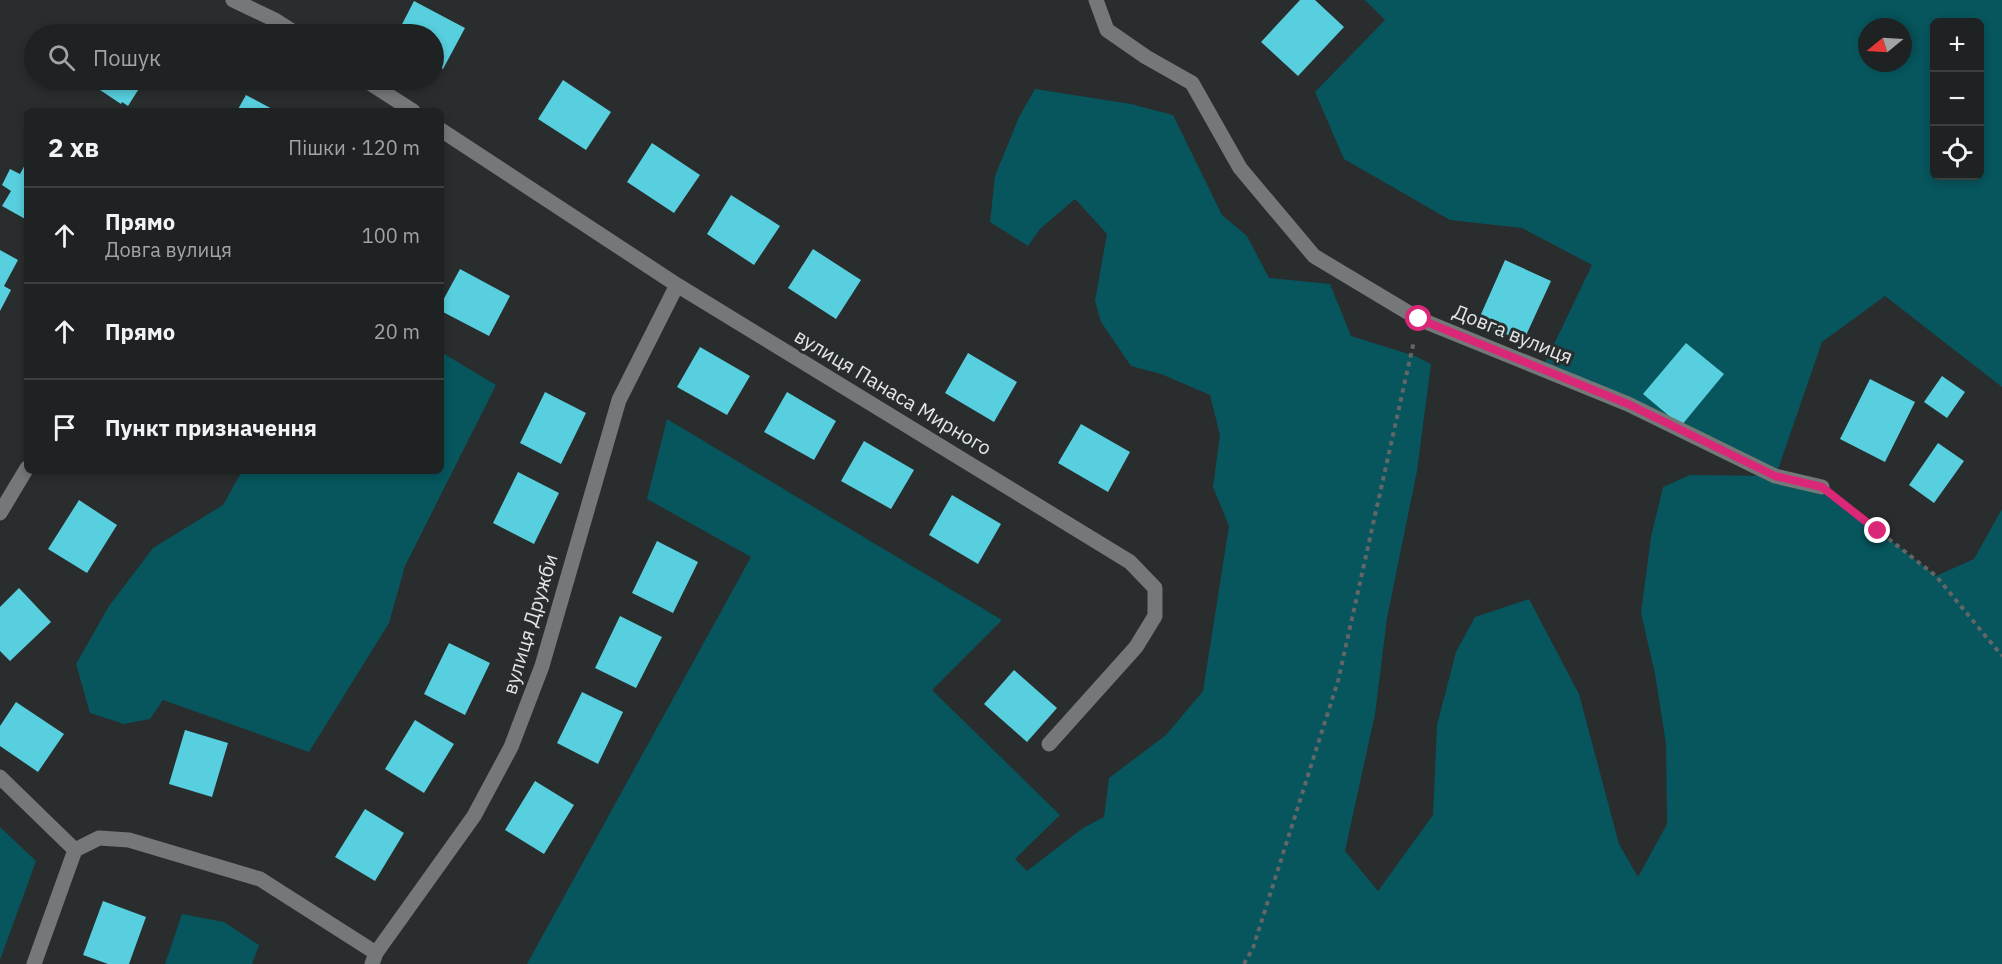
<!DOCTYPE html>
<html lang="uk">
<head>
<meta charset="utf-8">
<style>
  :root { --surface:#1f2222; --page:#272a2a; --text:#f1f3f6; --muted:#a1a4a5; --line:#3c3f40 }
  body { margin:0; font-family:"IBM Plex Sans",sans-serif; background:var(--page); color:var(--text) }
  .controls { position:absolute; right:18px; top:18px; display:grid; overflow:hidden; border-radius:9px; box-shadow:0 3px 9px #0003 }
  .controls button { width:54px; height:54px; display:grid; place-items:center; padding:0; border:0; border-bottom:2px solid var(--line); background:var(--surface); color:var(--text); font:30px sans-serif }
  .compass { position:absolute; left:1858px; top:18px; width:54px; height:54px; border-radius:50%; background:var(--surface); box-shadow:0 3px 9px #0003; rotate:252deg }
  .stop { position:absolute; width:18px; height:18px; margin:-14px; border:4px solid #db2777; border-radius:50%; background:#fff }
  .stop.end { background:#db2777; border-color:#fff; box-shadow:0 2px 6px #0008 }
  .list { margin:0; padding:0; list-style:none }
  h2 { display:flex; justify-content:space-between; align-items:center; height:78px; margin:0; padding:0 24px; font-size:26px }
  h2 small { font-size:20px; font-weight:400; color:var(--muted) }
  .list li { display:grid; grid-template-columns:39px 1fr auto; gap:18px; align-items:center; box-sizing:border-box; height:96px; padding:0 24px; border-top:2px solid var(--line) }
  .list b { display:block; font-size:22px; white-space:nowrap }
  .list p { margin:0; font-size:20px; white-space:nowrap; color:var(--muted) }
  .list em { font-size:20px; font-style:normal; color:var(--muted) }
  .icon { flex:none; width:33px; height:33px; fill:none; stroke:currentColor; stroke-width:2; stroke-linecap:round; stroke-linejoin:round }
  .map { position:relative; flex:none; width:2002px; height:964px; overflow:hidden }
  .search { position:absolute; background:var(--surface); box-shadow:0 3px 9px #0003; left:24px; top:24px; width:420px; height:66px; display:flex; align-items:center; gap:15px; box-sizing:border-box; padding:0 21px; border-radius:33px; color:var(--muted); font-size:22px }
  .panel { position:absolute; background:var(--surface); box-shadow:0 3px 9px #0003; left:24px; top:108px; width:420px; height:366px; border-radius:9px }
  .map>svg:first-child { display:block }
  .green { fill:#07555d; fill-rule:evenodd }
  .building { fill:#57cfde }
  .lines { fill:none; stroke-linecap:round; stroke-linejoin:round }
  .path { stroke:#626667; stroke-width:4; stroke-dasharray:4.5 4.5; stroke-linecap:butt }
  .minor { stroke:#757878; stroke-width:15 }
  .route { stroke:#db2777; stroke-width:8 }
  .labels { text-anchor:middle; stroke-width:6; stroke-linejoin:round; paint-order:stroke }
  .street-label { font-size:20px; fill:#e3e6e6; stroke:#292d2e }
</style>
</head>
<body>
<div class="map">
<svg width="2002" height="964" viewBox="0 0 2002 964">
  <rect width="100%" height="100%" fill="#292d2e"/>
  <path class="green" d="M 1365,0 L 2002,0 L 2002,387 L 1885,296 L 1822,342 L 1776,475 L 1822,487 L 1936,576 L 1974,559 L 2002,509 L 2002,964 L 527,964 L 751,557 L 647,499 L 667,419 L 1002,620 L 932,690 L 1060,815 L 1015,859 L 1027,871 L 1083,828 L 1104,817 L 1109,778 L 1166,735 L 1203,691 L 1229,526 L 1213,487 L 1220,435 L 1210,395 L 1161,374 L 1131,366 L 1101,322 L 1095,301 L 1107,234 L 1075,199 L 1040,229 L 1028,246 L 990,222 L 995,176 L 1019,117 L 1035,89 L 1131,104 L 1173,115 L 1222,215 L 1247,236 L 1269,278 L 1330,284 L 1351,336 L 1415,356 L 1431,364 L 1417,471 L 1387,618 L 1375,714 L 1345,851 L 1378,891 L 1433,815 L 1437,725 L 1456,652 L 1475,617 L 1529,599 L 1579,694 L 1619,844 L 1638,877 L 1667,824 L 1666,744 L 1655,674 L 1641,613 L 1651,537 L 1663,487 L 1690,475 L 1773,476 L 1542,369 L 1592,265 L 1522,228 L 1450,220 L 1344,159 L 1315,92 L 1385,20 ZM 1934,22 L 1980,22 L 1980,176 L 1934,176 ZM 1867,27 L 1903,27 L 1903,63 L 1867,63 Z
    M 441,352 L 496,385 L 405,566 L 389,623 L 309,752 L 163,700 L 150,719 L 124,724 L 90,713 L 76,664 L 109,606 L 153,548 L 223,505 L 242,471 L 441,471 Z
    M 0,827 L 36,861 L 0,960 Z
    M 182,914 L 224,922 L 259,945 L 252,964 L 165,964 Z"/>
  <path class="building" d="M 1300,0 L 1315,0 L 1344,27 L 1298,76 L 1261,42 Z
    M 414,1 L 465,28 L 443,69 L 434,64 L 434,34 L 397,34 Z
    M 85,80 L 136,80 L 133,84 L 140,87 L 128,106 L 122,102 L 121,104 Z
    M 563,80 L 611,112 L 586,150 L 538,119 Z
    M 246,95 L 276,111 L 237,111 Z
    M 652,143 L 700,175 L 674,213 L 627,182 Z
    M 27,161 L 27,220 L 2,206 L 11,191 L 2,185 L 10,169 L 20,174 Z
    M 731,195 L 780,226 L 754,265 L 707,234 Z
    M 813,249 L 861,280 L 836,319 L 788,288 Z
    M 0,250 L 18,260 L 4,286 L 11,290 L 0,311 Z
    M 1505,260 L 1551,281 L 1523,342 L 1478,321 Z
    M 460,269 L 510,296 L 489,336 L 441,311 L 441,304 Z
    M 1686,343 L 1724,374 L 1681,426 L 1643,394 Z
    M 700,347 L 750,376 L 727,415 L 677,387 Z
    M 968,353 L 1017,382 L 994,422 L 945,393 Z
    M 1942,376 L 1965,392 L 1947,418 L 1924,402 Z
    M 1870,379 L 1915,402 L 1885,462 L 1840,439 Z
    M 545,392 L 586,413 L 561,464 L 520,443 Z
    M 787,392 L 836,421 L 814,460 L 764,432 Z
    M 1081,424 L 1130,452 L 1108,492 L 1058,463 Z
    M 864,441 L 914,470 L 891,509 L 841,481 Z
    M 1938,443 L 1964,461 L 1934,503 L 1909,485 Z
    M 518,472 L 559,493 L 534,544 L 493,523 Z
    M 952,495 L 1001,524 L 978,564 L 929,535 Z
    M 79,500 L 117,525 L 87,573 L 48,549 Z
    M 657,541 L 698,562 L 673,613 L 632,593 Z
    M 19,588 L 51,622 L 10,661 L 0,651 L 0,607 Z
    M 620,616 L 662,637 L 636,688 L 595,668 Z
    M 449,643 L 490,663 L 465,715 L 424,694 Z
    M 1014,670 L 1057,708 L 1027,742 L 984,704 Z
    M 582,692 L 623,712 L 598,764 L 557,743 Z
    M 16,702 L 64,734 L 38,772 L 0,746 L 0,726 Z
    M 415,720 L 454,744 L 424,793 L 385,769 Z
    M 185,730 L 228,743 L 212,797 L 169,784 Z
    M 535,781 L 574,805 L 544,854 L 505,830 Z
    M 365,809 L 404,833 L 375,881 L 335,857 Z
    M 103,901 L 146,917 L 129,964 L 108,964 L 83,955 Z"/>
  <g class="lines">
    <path class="path" d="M 1839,500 L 1936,576 L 2002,656
      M 1244,964 L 1253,948 L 1338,681 L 1414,341"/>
    <path class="minor" d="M 233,0 L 275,20 L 297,34
      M 1096,0 L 1107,30 L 1146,57 L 1192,83 L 1240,168 L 1314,256 L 1419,319 L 1628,404 L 1775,476 L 1822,487
      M 365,80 L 413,111
      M 441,130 L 677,285 L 1130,562 L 1155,588 L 1155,616 L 1136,647 L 1049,744
      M 0,513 L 27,468
      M 0,777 L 75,850
      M 34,964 L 75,850 L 99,838 L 129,840 L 260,879 L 376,953
      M 372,964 L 376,953 L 474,816 L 511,747 L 542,666 L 619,400 L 677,285"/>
  </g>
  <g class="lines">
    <path class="route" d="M 1419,319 L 1628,404 L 1775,476 L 1822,487 L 1878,531"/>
  </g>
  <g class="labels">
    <g class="street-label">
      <text transform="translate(1513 334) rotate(22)" y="7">Довга вулиця</text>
      <text transform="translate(893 392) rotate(31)" y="7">вулиця Панаса Мирного</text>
      <text transform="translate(530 624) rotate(-73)" y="7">вулиця Дружби</text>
    </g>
  </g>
</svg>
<div class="controls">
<button>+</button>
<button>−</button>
<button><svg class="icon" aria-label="locate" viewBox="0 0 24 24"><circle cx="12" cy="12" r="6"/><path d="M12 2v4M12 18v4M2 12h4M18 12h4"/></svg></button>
</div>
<svg class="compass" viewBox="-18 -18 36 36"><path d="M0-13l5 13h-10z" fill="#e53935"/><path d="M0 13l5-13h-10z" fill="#a1a4a5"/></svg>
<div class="stop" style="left:1419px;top:319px"></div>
<div class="stop end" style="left:1878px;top:531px"></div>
<div class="search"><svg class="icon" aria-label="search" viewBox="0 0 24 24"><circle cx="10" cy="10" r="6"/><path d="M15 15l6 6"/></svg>Пошук</div>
<section class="panel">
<h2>2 хв<small>Пішки · 120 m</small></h2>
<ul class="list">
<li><svg class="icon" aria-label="ahead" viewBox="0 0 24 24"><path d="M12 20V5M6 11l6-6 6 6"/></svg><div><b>Прямо</b><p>Довга вулиця</p></div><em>100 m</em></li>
<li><svg class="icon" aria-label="ahead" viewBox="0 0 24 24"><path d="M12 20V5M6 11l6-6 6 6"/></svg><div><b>Прямо</b></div><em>20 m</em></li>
<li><svg class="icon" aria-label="arrive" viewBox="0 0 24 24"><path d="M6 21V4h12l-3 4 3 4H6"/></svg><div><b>Пункт призначення</b></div></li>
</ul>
</section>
</div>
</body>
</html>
